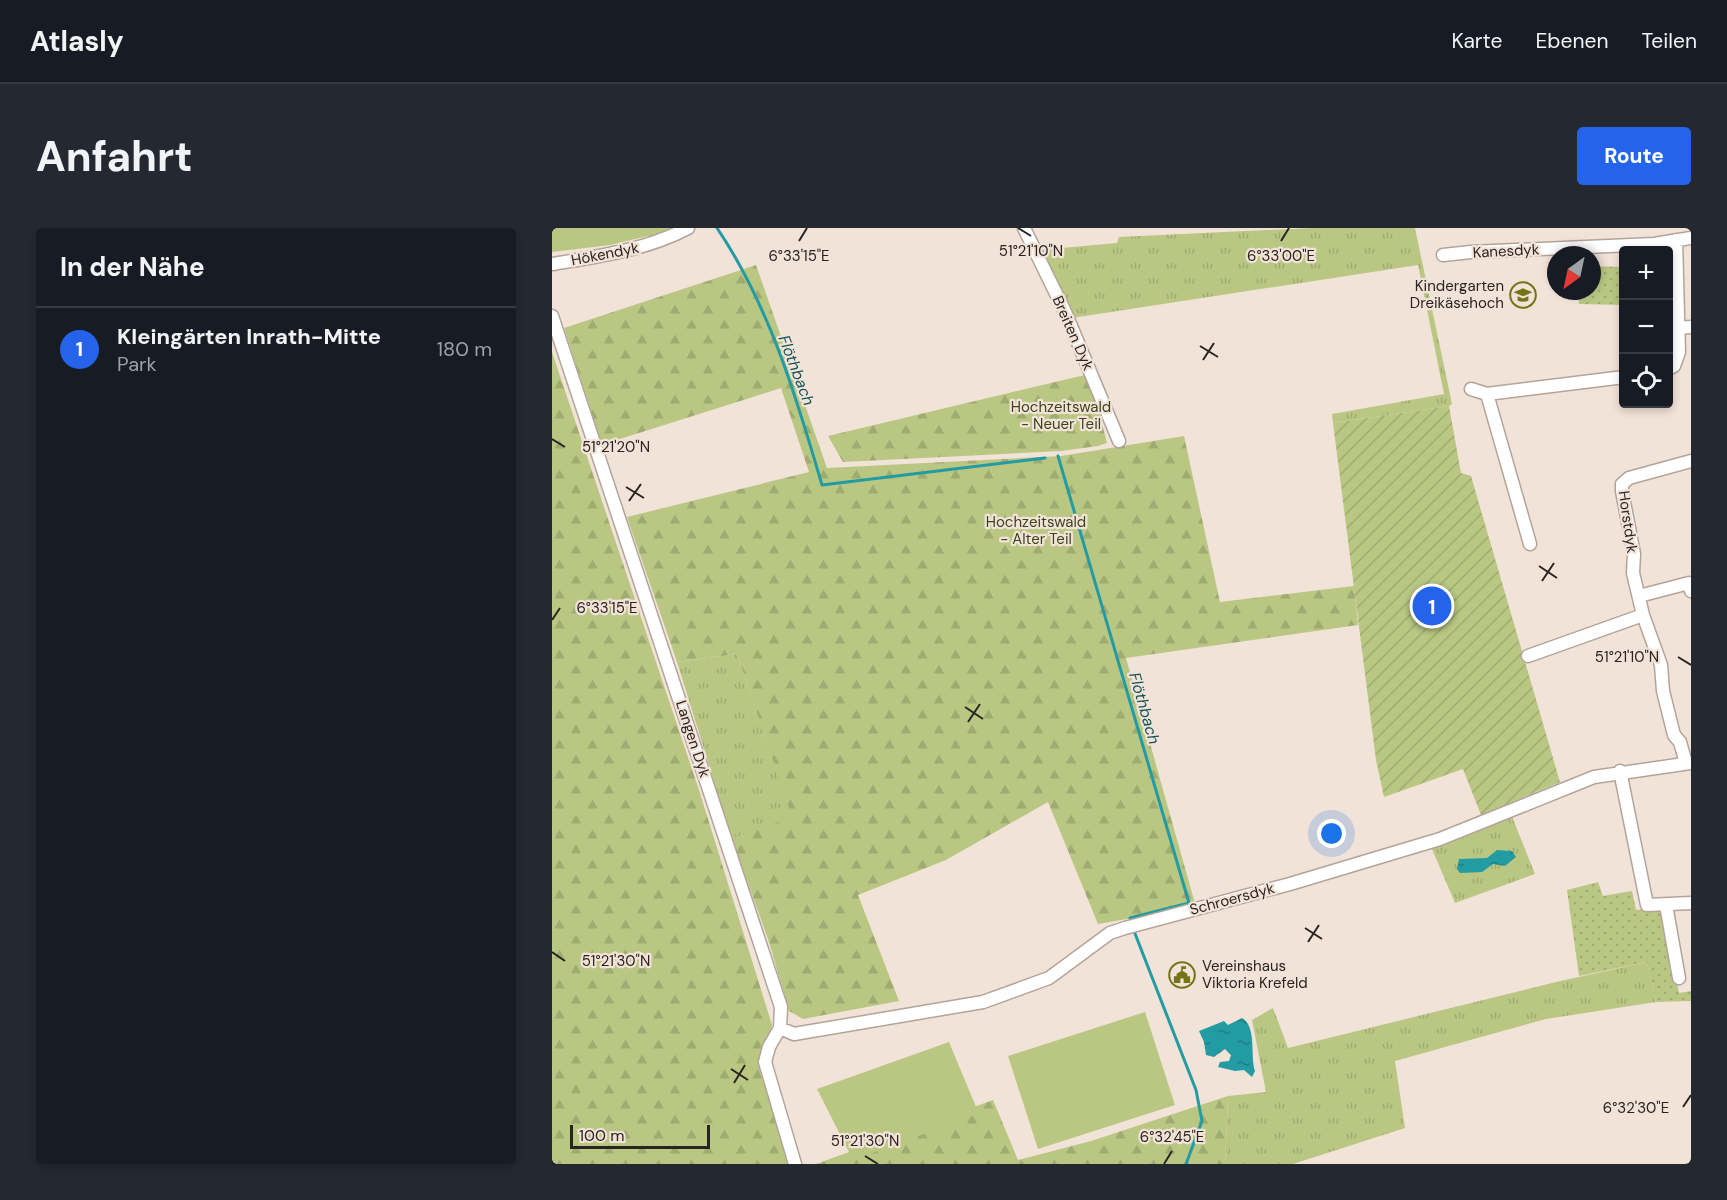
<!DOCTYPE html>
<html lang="de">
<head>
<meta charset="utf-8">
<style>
  :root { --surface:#171b24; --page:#242831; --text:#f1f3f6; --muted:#9ea1a6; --line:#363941; --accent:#2563eb }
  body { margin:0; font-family:"DM Sans",sans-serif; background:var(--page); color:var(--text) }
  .controls { position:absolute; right:18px; top:18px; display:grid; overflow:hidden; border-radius:6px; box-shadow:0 3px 9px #0003 }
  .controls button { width:54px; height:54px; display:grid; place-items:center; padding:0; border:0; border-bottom:2px solid var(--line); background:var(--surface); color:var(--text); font:30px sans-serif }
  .compass { position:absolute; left:995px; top:18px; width:54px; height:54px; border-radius:50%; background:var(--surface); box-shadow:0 3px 9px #0003; rotate:213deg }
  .scale { position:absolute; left:18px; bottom:15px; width:140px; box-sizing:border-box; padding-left:6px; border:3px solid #2a2420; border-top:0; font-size:16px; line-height:21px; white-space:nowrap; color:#2a2420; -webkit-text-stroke:4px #f2e3d8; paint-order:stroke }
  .you { position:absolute; left:780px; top:606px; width:21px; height:21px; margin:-15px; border:4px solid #fff; border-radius:50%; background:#1a73e8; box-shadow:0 0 0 9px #1a73e833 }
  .badge { display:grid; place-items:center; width:39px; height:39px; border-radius:50%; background:var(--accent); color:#fff; font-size:20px; font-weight:700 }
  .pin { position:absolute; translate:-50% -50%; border:3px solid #fff; box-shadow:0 2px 6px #0006 }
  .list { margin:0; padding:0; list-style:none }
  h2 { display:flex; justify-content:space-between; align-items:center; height:78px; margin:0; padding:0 24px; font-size:26px }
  h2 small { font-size:20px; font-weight:400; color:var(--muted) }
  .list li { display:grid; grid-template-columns:39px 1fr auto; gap:18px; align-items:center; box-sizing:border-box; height:84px; padding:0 24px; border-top:2px solid var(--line) }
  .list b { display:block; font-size:22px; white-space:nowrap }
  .list p { margin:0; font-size:20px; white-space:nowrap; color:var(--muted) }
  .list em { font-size:20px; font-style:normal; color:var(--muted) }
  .icon { flex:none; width:33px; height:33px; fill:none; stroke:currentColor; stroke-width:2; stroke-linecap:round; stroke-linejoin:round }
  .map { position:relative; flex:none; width:1139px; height:936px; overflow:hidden; border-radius:6px }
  header { display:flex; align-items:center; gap:36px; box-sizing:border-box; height:84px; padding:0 30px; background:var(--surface); border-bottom:2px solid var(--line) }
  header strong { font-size:28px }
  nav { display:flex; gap:33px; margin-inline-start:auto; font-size:21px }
  .intro { display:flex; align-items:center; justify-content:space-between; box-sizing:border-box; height:144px; padding:0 36px }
  h1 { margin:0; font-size:42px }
  .button { padding:15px 27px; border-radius:6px; background:var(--accent); color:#fff; font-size:21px; font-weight:700 }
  main { display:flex; gap:36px; padding:0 36px }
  aside { flex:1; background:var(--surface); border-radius:6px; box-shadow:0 3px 9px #0003 }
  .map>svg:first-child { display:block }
  .grass { fill:url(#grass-tufts) }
  .forest { fill:url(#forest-firs) }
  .park { fill:url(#park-dots) }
  .garden { fill:url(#garden-furrows) }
  .pitch { fill:#bac783 }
  .water { fill:url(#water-ripples) }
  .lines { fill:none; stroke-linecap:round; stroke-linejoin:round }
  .stream { stroke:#239ba2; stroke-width:3 }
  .minor-casing { stroke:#b3a49a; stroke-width:15 }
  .minor { stroke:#fff; stroke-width:12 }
  .ticks { fill:none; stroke:#2a2420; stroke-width:2 }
  .labels { text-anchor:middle; stroke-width:4.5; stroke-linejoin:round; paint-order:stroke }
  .street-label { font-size:15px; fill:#2a2420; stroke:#f2e3d8 }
  .poi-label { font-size:15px; fill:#2a2420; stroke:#f2e3d8; text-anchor:end }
  .park-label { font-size:15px; fill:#3c431a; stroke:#f2e3d8 }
  .water-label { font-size:16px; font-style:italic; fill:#135357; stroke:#f2e3d8 }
  .ticks-label { font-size:15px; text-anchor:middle; fill:#2a2420; stroke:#f2e3d8; stroke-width:4.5; stroke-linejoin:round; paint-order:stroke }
</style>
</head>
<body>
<header>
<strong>Atlasly</strong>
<nav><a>Karte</a><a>Ebenen</a><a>Teilen</a></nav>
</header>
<div class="intro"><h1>Anfahrt</h1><a class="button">Route</a></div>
<main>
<aside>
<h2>In der Nähe<small></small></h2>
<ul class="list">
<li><span class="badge">1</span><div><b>Kleingärten Inrath-Mitte</b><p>Park</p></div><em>180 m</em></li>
</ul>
</aside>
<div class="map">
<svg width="1139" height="936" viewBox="0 0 1139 936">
  <defs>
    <pattern id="grass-tufts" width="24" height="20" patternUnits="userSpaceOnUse" patternTransform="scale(1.5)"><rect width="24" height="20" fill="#bac783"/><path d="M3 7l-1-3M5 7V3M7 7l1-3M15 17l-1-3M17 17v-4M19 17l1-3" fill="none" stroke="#a0ab71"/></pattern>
    <pattern id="forest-firs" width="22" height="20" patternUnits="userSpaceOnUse" patternTransform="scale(1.5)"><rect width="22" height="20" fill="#bac783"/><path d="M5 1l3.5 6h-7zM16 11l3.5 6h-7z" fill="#a0ab71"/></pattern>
    <pattern id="park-dots" width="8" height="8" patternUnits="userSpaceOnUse" patternTransform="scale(1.5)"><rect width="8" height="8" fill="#bac783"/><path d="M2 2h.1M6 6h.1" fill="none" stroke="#a0ab71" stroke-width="1.8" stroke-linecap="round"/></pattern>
    <pattern id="garden-furrows" width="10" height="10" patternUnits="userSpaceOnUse" patternTransform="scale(1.5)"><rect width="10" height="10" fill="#bac783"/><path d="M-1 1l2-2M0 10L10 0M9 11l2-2" fill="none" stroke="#a0ab71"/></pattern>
    <pattern id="water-ripples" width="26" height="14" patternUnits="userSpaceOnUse" patternTransform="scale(1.5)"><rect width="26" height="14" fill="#239ba2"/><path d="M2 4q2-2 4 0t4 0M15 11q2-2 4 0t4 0" fill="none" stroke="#1f7e84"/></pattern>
  </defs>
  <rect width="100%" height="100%" fill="#f2e3d8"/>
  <path class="grass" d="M 760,0 L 863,0 L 900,176 L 897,178 L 781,195 L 780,186 L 892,166 L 866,37 L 520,90 L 487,22 L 565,15 L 567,9 Z
    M 185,426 L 241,590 L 180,611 L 125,434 Z
    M 959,586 L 983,646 L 903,675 L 880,621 Z
    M 1095,734 L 1104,774 L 994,791 L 843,833 L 853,900 L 741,936 L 673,936 L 676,868 L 714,864 L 700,792 L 721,780 L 736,820 L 1004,754 Z"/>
  <path class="forest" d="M 204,37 L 275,240 L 509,228 L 632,208 L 668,374 L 802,358 L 806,397 L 574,430 L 644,679 L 546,696 L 496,574 L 394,632 L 306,667 L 347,773 L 251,791 L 237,783 L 217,714 L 180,611 L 240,589 L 185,426 L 125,434 L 75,289 L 257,244 L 229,160 L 49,217 L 12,100 Z
    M 0,124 L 147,562 L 220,797 L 208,843 L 237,936 L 0,936 Z
    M 537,146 L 555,215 L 546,218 L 509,223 L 291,234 L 276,208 Z
    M 676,868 L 673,936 L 264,936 L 441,872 L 466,932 L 539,913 Z"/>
  <path class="park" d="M 1040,38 L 1071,39 L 1071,77 L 1027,76 L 1026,63 L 1040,63 Z
    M 1046,654 L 1051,668 L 1080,663 L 1084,682 L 1110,680 L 1127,765 L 1139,763 L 1139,773 L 1104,774 L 1095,734 L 1027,748 L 1015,662 Z"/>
  <path class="garden" d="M 897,178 L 909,245 L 919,248 L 1008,554 L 929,587 L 911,541 L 832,569 L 824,532 L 781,195 Z"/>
  <path class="pitch" d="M 0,0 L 121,0 L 101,11 L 96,8 L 58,17 L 0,24 Z
    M 593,784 L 623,877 L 486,921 L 456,828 Z
    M 397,814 L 427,886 L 301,932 L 265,861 Z"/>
  <path class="water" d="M 945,622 L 960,623 L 964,629 L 953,638 L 941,636 L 930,644 L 908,645 L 905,641 L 907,631 L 935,630 Z
    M 690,790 C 705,798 698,829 703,843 L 700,849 L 692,842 L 683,843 L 666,839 L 668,834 L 677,833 L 679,827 L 673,821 L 662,829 L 654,827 L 652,814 L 647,803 L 672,793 L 676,797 Z"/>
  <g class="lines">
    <path class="stream" d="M 165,0 C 217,77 244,168 270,257 L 493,230
      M 506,228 L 637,675 L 578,690 L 579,694
      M 582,703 L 644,862 L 650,893 L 634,936"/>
    <g class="minor-casing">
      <path id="minor" d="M 472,0 L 514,86 L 567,213
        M 891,27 L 919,24 L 1102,16 L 1139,10
        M 1,36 C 48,28 94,22 136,0
        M 0,88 L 229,779 L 228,800 L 217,819 L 213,834 L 243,936
        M 1127,100 L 1139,99
        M 1116,141 L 1122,138 L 1127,124 L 1124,12
        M 919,161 L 935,166 L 1072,149
        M 935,166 L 978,316
        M 1087,368 L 1137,355 L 1139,363
        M 976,428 L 1091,387
        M 1134,535 L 1128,514 L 1122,507 L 1111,463 L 1109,437 L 1091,387 L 1081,345 L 1082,326 L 1070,263 L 1070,256 L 1077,250 L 1139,233
        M 1068,543 L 1095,677 L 1139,675
        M 1114,677 L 1127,750
        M 228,800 L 242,806 L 431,774 L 497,750 L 558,705 L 573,700 L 738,656 L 888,611 L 1042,549 L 1139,535"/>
    </g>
    <use href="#minor" class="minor"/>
  </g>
  <path class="ticks" d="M 466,0 L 479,8M 247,13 L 255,0M 729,13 L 737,0M 648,118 L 666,129M 651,132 L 662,115M 0,211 L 13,219M 74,259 L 92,270M 77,273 L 89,256M 987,338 L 1005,350M 990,353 L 1002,335M 0,392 L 8,380M 1126,429 L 1139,437M 413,479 L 431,491M 416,494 L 428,476M 753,700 L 770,711M 756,714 L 767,697M 0,724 L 13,733M 179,841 L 196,852M 182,855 L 193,837M 1131,879 L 1139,867M 313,928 L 326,936M 612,936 L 620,923"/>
  <defs>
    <g id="school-ring" transform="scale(1.35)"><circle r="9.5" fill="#f2e3d8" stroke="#777317" stroke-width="1.5"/><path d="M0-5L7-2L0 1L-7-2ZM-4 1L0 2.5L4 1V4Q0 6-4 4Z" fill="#777317"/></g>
    <g id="civic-ring" transform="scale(1.35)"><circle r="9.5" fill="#f2e3d8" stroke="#777317" stroke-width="1.5"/><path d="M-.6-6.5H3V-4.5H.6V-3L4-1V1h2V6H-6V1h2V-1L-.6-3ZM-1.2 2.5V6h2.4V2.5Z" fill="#777317"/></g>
  </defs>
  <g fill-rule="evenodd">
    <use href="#school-ring" x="971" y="67"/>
    <use href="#civic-ring" x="630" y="747"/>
  </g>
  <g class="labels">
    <g class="street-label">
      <text transform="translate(954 23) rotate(-3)" y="5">Kanesdyk</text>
      <text transform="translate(53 26) rotate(-11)" y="5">Hökendyk</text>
      <text transform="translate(521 105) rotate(66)" y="5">Breiten Dyk</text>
      <text transform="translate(1076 294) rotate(82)" y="5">Horstdyk</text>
      <text transform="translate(141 511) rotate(72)" y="5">Langen Dyk</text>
      <text transform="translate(680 671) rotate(-15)" y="5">Schroersdyk</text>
    </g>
    <g class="poi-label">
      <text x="952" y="63">Kindergarten<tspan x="952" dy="17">Dreikäsehoch</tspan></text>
      <text x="650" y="743" text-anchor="start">Vereinshaus<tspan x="650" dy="17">Viktoria Krefeld</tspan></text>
    </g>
    <g class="park-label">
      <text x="509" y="184">Hochzeitswald<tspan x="509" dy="17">- Neuer Teil</tspan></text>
      <text x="484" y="299">Hochzeitswald<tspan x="484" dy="17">- Alter Teil</tspan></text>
    </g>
    <g class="water-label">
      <text transform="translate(245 142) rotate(69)" y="6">Flöthbach</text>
      <text transform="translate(593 480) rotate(74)" y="6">Flöthbach</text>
    </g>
  </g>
  <g class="ticks-label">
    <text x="479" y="28">51°21'10"N</text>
    <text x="729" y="33">6°33'00"E</text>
    <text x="247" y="33">6°33'15"E</text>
    <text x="64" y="224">51°21'20"N</text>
    <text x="55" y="385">6°33'15"E</text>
    <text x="1075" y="434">51°21'10"N</text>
    <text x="64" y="738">51°21'30"N</text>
    <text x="1084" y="885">6°32'30"E</text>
    <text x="620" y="914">6°32'45"E</text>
    <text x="313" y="918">51°21'30"N</text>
  </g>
</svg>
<div class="controls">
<button>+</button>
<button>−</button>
<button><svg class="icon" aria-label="locate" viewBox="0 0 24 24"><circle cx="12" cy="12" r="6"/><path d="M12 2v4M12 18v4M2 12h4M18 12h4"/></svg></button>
</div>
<svg class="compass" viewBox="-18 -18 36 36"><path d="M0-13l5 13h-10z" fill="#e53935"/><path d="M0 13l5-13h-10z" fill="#9ea1a6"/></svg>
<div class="scale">100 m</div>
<div class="you"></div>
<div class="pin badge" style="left:880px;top:378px">1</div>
</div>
</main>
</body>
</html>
